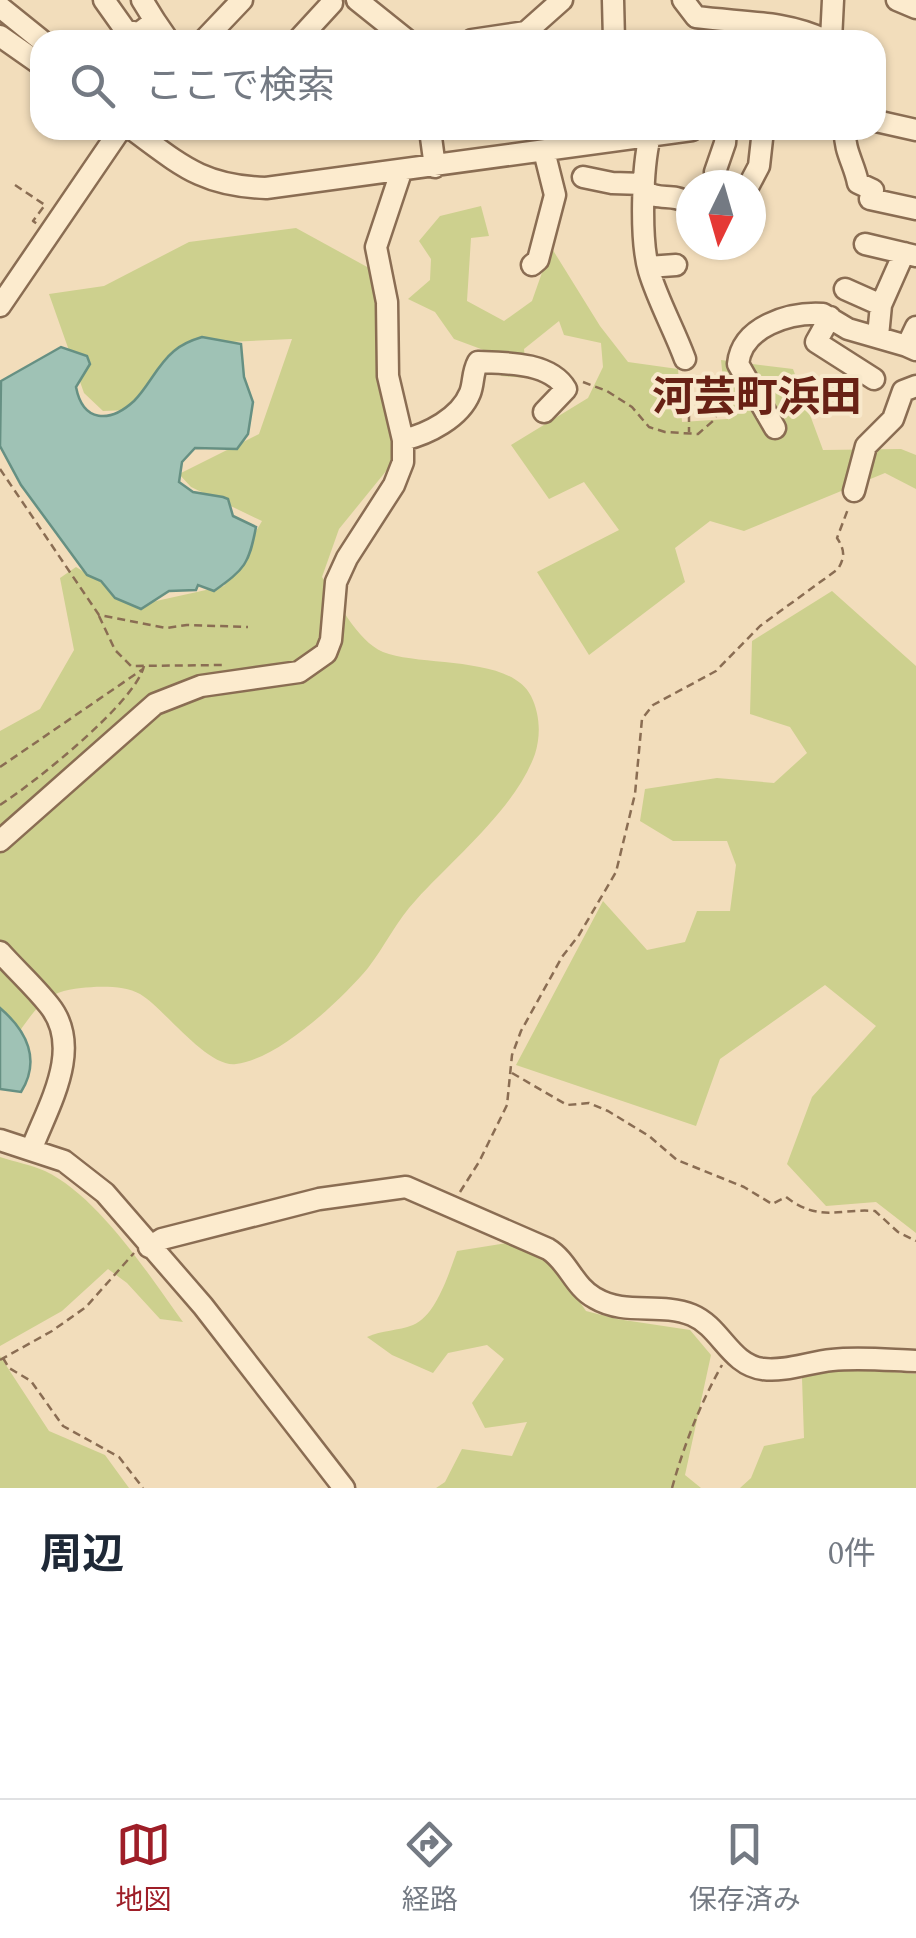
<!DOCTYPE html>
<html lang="ja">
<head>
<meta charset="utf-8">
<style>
  :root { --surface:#fff; --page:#f2f2f3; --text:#1f2937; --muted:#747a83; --line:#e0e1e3; --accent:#9e1e28 }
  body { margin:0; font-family:Spectral,"Noto Sans JP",serif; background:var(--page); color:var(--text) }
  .compass { position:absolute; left:676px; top:170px; width:90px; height:90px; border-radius:50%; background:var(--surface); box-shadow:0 2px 8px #0004; rotate:185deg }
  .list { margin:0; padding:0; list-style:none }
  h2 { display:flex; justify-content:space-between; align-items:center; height:130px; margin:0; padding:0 40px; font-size:42px }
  h2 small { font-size:32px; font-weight:400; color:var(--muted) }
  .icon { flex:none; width:55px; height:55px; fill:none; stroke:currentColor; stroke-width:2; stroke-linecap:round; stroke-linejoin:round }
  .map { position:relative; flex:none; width:916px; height:1488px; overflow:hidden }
  .search { position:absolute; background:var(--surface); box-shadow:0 2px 8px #0004; left:30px; right:30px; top:30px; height:110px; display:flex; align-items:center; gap:25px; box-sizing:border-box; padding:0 35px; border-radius:30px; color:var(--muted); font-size:38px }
  .sheet { height:310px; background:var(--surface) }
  nav { display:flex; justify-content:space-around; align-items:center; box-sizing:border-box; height:140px; border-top:2px solid var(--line); background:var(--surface); font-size:28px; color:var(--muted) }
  nav a { display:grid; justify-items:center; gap:5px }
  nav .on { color:var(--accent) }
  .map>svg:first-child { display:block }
  .green { fill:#cdd08e }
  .water { fill:#9fc2b5; stroke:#669083; stroke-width:2.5 }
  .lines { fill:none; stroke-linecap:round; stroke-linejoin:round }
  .minor-casing { stroke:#8a6d53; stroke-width:25 }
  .path { stroke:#8a6d53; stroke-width:2.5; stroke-dasharray:8 5; stroke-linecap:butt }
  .minor { stroke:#fcebce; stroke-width:20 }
  .labels { text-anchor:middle; stroke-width:8; stroke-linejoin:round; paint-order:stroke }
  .quarter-label { font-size:42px; font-weight:bold; fill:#682115; stroke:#f8e8cb }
</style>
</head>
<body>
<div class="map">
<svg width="916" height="1488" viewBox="0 0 916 1488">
  <rect width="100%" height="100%" fill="#f2ddbb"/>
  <path class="green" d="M 481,206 L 489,236 L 471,238 L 467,301 L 504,321 L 532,301 L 551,247 L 600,326 L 628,362 L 678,369 L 682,422 L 727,419 L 721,360 L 793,369 L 823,450 L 901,449 L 916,455 L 916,489 L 885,473 L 744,531 L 710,521 L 675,548 L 685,582 L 589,655 L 537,572 L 619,530 L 584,482 L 549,499 L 511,445 L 588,398 L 603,367 L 601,343 L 564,335 L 559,321 L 524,349 L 527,378 L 501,376 L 489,352 L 454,339 L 435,312 L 408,299 L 430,280 L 431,259 L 419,241 L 440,216 Z
    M 296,228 L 369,268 L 398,404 L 391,465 L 339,529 L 322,577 C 338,601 356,640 383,652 C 421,667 510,655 531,696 C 540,714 541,735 535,754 C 516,808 453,859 416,900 C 397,920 385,946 368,968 C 341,1000 279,1059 236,1064 C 207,1068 164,1008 140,994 C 125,985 97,986 81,988 C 65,990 51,993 40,1005 C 25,1021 13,1042 0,1060 L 0,731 L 40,709 L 74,650 L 60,578 L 76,567 L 138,605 L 224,586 L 262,521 L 191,487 L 179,474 L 259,434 L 292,339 L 182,344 L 129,410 L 103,411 L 84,393 L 49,294 L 104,286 L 189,242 Z
    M 832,591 L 916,666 L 916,1233 L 876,1202 L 826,1206 L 787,1164 L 812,1097 L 876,1026 L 825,985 L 720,1059 L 696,1126 L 516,1065 L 603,901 L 647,950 L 685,942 L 697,911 L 730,911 L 736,865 L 727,841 L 673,841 L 640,821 L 645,789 L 717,778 L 774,783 L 807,753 L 790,727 L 750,714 L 752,641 Z
    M 0,1157 C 15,1162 32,1165 45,1171 C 98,1196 149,1275 183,1322 L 160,1319 L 127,1283 L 108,1269 L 62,1311 L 0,1346 Z
    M 507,1243 L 553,1263 L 586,1311 L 617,1319 L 690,1330 L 711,1355 L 685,1475 L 701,1488 L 436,1488 L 445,1482 L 462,1449 L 512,1456 L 527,1422 L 485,1428 L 472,1403 L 504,1359 L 487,1345 L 448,1353 L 433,1373 L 392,1355 L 367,1337 C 382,1330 398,1331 413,1325 C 436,1316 449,1273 457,1251 Z
    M 0,1356 L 49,1431 L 105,1455 L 129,1488 L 0,1488 Z
    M 845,1368 L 916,1374 L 916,1488 L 740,1488 L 751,1478 L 764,1446 L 804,1438 L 802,1378 Z"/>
  <path class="water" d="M 202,337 L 241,344 L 244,377 L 253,402 L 248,434 L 237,449 L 195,448 L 182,462 L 179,482 L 193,492 L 223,497 L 228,499 L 233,516 L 256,527 C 249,564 245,569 214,591 L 198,585 L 196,590 L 169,591 L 141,609 L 115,598 L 101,581 L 87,575 L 21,485 L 0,446 L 1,381 L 61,347 L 87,356 L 90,364 L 76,387 C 83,423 110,423 134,401 C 149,386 157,365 174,351 C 182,344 192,340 202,337 Z
    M 0,1008 C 27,1031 41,1060 21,1092 L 0,1089 Z"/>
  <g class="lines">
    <g class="minor-casing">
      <path id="minor" d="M 104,0 L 126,31 L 139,33 L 155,21 L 168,40
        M 142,0 L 155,21
        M 357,0 L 407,40
        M 613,0 L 614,40
        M 683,0 L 696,17 C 740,23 784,20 825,40
        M 897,0 L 916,8
        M 0,7 L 41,40
        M 0,36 L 40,64
        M 204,40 L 242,0
        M 298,40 L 332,3
        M 472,40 L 526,32 L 562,0
        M 831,40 L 833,0
        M 876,121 L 916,130
        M 133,130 C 182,166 203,186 266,188 L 692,130
        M 430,130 L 435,167
        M 845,130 C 844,151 854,163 858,183 L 873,190 L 870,199 L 916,209
        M 650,136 C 642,168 640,240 649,271 C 658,301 674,329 685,359
        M 715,172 L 725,143 L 726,130
        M 583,177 L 612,183 L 644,184
        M 749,185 L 759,166 L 763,130
        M 645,191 C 657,201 674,193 686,202
        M 865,244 L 916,256
        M 532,265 L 538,260 L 555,195 L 544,151
        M 648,267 L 676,265
        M 845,289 L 881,305
        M 0,306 L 120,130
        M 830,317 L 816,342 L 874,379
        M 916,327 L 907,346 L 916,350
        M 878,336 L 881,305 L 904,253
        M 775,428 L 738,364 C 742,326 790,312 823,314 L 848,329 L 907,346
        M 403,440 C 428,434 460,418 470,393 C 474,383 472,373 478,362 C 506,363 550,362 566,389 L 544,412
        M 854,491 L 866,446 L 893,419 L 903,391 L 916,386
        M 0,841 L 155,704 L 201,686 L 299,672 L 326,653 L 331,640 L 336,582 L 347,558 L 394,485 L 403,462 L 403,440 L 388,376 L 387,302 L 376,247 L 401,172
        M 0,952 C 16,970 34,986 49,1005 C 84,1048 48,1106 32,1148
        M 0,1140 L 64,1161 L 105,1193 L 203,1306 L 344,1488
        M 149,1247 L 162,1239 L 319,1199 L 406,1187 L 548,1249 C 568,1261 574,1287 595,1298 C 625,1316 660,1302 692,1315 C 721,1327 730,1365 763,1369 C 785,1372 810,1362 832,1360 C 859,1357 888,1360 916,1361"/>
    </g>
    <path class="path" d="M 15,185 L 45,205 L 33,221 L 37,224
      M 689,375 L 689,432
      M 583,382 L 607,391 L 632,407 L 649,427 L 665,432 L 698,434 L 713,421 L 733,386
      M 0,469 L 99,615 L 166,628 L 187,625 L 248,627
      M 99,616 L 115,650 L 131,666 L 222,665
      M 0,767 L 143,669
      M 0,805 C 34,783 135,703 144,666
      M 512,1073 L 567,1105 L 589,1103 L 608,1111 L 649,1136 L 677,1160 L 744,1187 L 772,1204 L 786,1197 C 820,1223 839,1208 875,1211 L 898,1232 L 916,1241
      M 460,1192 L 479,1162 L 507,1105 L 512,1055 L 521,1031 L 562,957 L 579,935 L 616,872 L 635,794 L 642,719 L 653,705 L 716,671 L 760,626 L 838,569 C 845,557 845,550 837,538 L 848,509
      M 3,1358 L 9,1368 L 31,1381 L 63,1426 L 119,1457 L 143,1488
      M 0,1360 L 52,1331 L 86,1307 L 134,1253
      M 672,1488 C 684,1445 700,1404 722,1365"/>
    <use href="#minor" class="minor"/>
  </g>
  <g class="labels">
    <g class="quarter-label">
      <text x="757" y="411">河芸町浜田</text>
    </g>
  </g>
</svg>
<svg class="compass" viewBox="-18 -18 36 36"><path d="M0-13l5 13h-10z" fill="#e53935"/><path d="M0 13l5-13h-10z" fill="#747a83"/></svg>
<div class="search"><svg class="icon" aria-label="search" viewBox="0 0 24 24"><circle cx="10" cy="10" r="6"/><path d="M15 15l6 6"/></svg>ここで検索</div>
</div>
<section class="sheet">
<h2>周辺<small>0件</small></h2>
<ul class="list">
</ul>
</section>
<nav>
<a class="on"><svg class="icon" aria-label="map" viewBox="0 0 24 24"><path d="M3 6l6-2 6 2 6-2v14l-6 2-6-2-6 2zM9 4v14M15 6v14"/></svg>地図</a>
<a><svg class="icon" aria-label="directions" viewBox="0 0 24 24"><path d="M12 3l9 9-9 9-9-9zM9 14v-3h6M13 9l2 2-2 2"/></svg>経路</a>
<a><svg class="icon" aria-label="saved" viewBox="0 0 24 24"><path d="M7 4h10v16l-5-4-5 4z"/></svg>保存済み</a>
</nav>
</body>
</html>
